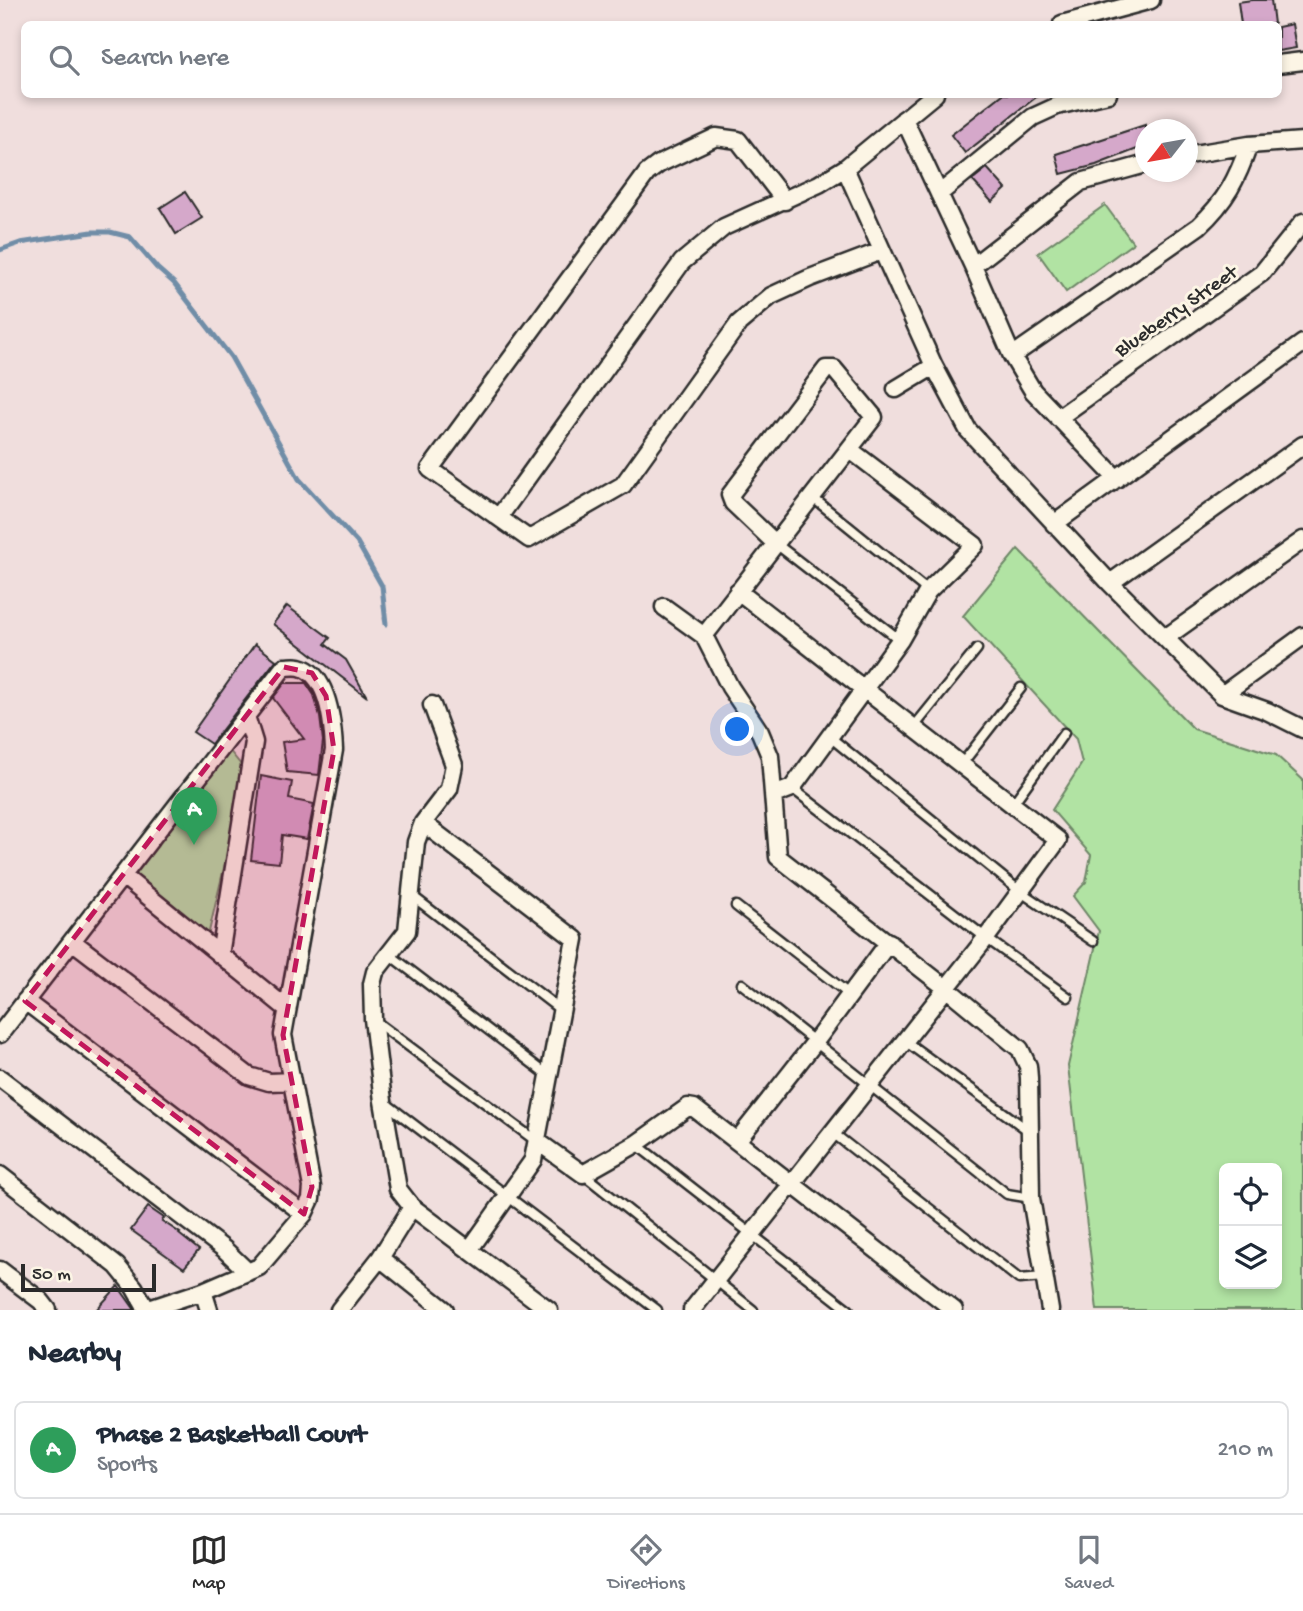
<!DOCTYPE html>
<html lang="en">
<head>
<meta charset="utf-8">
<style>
  :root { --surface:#fff; --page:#f6f6f7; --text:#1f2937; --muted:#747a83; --line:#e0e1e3; --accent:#2b2b2b }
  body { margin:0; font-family:"Gochi Hand",sans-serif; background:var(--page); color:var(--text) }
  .controls { position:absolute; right:21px; bottom:21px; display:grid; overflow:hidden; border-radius:10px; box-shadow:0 4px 10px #0003 }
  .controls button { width:63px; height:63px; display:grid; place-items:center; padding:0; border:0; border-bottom:2px solid var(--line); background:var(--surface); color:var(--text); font:35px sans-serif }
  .compass { position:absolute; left:1135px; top:119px; width:63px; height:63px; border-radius:50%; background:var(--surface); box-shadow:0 4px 10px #0003; rotate:239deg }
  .scale { position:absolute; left:21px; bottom:18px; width:135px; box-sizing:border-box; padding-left:7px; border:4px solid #2b2b2b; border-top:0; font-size:19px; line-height:24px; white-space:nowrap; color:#2b2b2b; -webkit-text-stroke:5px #fcf5e5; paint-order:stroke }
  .you { position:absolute; left:738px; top:730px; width:24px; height:24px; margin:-18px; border:5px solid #fff; border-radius:50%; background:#1a73e8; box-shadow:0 0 0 10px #1a73e833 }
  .badge { display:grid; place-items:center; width:46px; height:46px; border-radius:50%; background:var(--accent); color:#fff; font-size:23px; font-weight:700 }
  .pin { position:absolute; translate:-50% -58px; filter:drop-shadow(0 2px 4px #0008) }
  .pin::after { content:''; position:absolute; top:37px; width:24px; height:21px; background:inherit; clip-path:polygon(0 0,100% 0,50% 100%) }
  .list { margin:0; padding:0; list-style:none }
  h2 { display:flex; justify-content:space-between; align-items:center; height:91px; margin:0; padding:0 28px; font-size:30px }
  h2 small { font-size:23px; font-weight:400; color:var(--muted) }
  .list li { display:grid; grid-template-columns:46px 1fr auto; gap:21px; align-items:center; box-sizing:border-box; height:98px; margin:0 14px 14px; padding:0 14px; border:2px solid var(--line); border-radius:10px }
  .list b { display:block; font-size:26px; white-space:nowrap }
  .list p { margin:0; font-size:23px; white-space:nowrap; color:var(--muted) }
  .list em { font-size:23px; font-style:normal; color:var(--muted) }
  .icon { flex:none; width:38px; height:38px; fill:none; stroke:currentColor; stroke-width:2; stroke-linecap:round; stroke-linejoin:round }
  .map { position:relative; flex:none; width:1303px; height:1310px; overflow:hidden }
  .search { position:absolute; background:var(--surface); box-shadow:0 4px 10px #0003; left:21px; right:21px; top:21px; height:77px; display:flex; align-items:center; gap:18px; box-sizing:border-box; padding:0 24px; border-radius:10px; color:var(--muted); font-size:26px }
  .sheet { height:203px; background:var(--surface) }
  nav { display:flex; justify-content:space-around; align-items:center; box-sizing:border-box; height:98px; border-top:2px solid var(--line); background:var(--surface); font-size:19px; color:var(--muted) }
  nav a { display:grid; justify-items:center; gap:4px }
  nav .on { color:var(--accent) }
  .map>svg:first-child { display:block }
  .green { fill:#b1e3a3; stroke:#6e8767; stroke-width:2; fill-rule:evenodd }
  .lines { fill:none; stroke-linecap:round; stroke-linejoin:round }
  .stream { stroke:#6f8da7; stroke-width:5 }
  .building { fill:#d5a8ca; stroke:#2b2b2b; stroke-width:2 }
  .lane-casing { stroke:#2b2b2b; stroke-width:13 }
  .street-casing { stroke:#2b2b2b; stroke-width:21 }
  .lane { stroke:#fcf5e5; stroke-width:8 }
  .street { stroke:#fcf5e5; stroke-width:16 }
  .marked { fill:#c2185b; fill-opacity:0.2; stroke:#c2185b; stroke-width:5; stroke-dasharray:14 9; stroke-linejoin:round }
  .labels { text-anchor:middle; stroke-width:6; stroke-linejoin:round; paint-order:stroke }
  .street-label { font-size:21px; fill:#2b2b2b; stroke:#fcf5e5 }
</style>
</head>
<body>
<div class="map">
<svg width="1303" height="1310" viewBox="0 0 1303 1310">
  <rect width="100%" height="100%" fill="#f0dedd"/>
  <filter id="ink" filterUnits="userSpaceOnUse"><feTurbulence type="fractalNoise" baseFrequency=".0143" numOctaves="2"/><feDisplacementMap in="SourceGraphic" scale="14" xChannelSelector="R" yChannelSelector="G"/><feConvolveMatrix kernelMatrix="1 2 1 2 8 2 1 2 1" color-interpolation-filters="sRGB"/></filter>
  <g filter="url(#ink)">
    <path class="green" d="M 1105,205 L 1133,243 L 1066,292 L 1038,253 Z
      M 1018,549 L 1194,729 L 1276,755 L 1303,780 L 1303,1310 L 1097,1310 L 1068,1066 L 1099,931 L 1073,896 L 1086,882 L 1091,855 L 1052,810 L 1082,763 L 1076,739 L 963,616 ZM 1224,1168 L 1277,1168 L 1277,1284 L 1224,1284 Z
      M 229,750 L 241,765 L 231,838 L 208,936 L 134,877 Z"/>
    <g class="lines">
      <path class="stream" d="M 0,250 L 20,243 L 92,232 L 110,232 L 130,237 L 157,268 L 174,283 L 231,357 L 299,479 L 357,542 L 382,586 L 386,624 L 385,618"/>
    </g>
    <path class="building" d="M 1252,0 L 1271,0 L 1274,24 L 1241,24 L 1238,2 Z
      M 1292,24 L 1296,48 L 1278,51 L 1278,27 Z
      M 1003,94 L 1040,94 L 965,153 L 951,135 Z
      M 1145,125 L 1145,146 L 1096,165 L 1061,174 L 1056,154 Z
      M 987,168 L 1006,189 L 992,202 L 972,180 Z
      M 185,192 L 202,218 L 176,234 L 160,208 Z
      M 287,606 L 330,638 L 325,644 L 346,660 L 367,697 L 273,624 Z
      M 255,644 L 276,660 L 211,744 L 193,732 Z
      M 285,683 L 306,683 L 314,695 L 320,717 L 323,741 L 319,775 L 287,772 L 282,742 L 304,739 L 273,698 Z
      M 261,776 L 292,782 L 289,799 L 314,804 L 307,839 L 282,835 L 279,863 L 251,860 Z
      M 148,1207 L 164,1218 L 162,1221 L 180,1233 L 179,1234 L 199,1250 L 184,1268 L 131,1230 Z
      M 118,1286 L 135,1310 L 96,1310 Z"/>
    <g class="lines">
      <g class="lane-casing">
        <path id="lane" d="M 812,497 L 928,591
          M 775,543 L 900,640
          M 913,728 L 977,649
          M 830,737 L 1021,892 L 1093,941
          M 961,765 L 1021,688
          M 792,788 L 986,938 L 1068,997
          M 1012,805 L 1064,733
          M 411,895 L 562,1011
          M 736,906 L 850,995
          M 390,955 L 549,1076
          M 742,984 L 1007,1194 L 1031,1198
          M 375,1021 L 536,1141
          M 905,1041 L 1029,1131
          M 384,1102 L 657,1310
          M 833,1133 L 1019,1279 L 1045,1277
          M 636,1144 L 849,1310
          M 583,1174 L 753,1310"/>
      </g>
      <g class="street-casing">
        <path id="street" d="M 1062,24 L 1151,0
          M 1278,64 L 1303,61
          M 904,119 L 973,266 L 1012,356 L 1033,391 L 1117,479
          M 1188,155 L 1249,145 L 1303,141
          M 845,168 L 934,366 L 968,430 L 1110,583 L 1222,695 L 1267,711 L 1303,729
          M 939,194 L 1033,117 L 1057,106 L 1108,94
          M 785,201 L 738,140 L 716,137 L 659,164 L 647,173 L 430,469 L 529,539 L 623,485 L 739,323 L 771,296 L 810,278 L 881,251
          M 973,266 L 1081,182 L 1146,164
          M 1012,356 L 1199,226 C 1226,201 1237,179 1249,145
          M 896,389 L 934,366
          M 1058,418 L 1262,273 L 1303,222
          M 499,517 L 682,262 L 724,227 L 819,184 L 845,168 L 935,94
          M 1054,524 L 1303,343
          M 1110,583 L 1303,445
          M 664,607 L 704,636 L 730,687 L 760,732 L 770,756 L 778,857 L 946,988 L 1020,1049 L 1028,1066 L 1029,1078 L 1031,1198 L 1050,1310
          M 704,636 L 874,417 L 834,369 L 826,369 L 730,495 L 733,503 L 775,543
          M 1165,638 L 1303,540
          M 1222,695 L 1303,636
          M 432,705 L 454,765 L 449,789 L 423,823 L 416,842 L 407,931 L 375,972 L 372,984 L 373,1019 L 383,1101 L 398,1189 L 412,1207 L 549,1310
          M 774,795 L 792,788 L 900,640 L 928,591 L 975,545 L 849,449
          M 423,823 L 575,939 L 533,1160 L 470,1249
          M 123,876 L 286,1008
          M 72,941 L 249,1076 L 269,1082 L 292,1081
          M 220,955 L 254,742 L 246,716
          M 25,1001 L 304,1214
          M 0,1034 L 284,667 C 289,667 295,666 300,667 C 329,675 333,726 334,750 L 283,1035 L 312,1187 L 311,1199 L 304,1214 L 259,1267 L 203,1291 L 146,1310
          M 0,1078 L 224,1249 L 248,1272
          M 537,1141 L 583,1174 L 636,1144 L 688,1107 L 694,1108 L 954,1310
          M 737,1141 L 815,1042 L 889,942
          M 0,1175 L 117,1266 L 134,1287 L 147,1310
          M 380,1258 L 412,1207
          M 0,1270 L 41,1301 L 48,1310
          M 203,1291 L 209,1310
          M 339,1310 L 380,1258 L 445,1310
          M 692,1310 L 986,938 L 1058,840 L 738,591"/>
      </g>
      <use href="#lane" class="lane"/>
      <use href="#street" class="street"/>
    </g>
  </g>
  <path class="marked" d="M 284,667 L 312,673 L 326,696 L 334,750 L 283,1035 L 312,1187 L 304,1214 L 25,1001 Z"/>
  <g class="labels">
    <g class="street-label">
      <text transform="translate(1175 310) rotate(-35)" y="7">Blueberry Street</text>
    </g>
  </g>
</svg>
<div class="controls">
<button><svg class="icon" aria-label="locate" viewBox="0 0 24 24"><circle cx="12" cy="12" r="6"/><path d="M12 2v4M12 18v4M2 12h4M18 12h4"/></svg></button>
<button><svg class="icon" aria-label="layers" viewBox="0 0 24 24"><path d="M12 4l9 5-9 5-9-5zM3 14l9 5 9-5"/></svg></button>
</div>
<svg class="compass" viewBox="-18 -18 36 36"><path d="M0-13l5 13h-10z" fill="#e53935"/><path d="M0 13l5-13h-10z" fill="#747a83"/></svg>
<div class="scale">50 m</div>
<div class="you"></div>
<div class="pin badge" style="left:194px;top:845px;background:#2e9e5b">A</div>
<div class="search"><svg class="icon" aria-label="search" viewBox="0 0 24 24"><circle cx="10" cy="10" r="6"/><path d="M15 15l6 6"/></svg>Search here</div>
</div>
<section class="sheet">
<h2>Nearby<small></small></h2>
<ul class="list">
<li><span class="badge" style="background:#2e9e5b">A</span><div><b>Phase 2 Basketball Court</b><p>Sports</p></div><em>210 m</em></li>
</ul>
</section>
<nav>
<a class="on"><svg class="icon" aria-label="map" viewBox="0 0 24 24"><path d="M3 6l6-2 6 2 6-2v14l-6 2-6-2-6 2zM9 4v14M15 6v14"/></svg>Map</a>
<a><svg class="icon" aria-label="directions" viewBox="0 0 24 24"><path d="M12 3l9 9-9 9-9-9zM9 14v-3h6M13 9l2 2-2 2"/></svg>Directions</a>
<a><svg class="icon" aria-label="saved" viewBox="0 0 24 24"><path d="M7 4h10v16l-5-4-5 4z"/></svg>Saved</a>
</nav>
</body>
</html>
